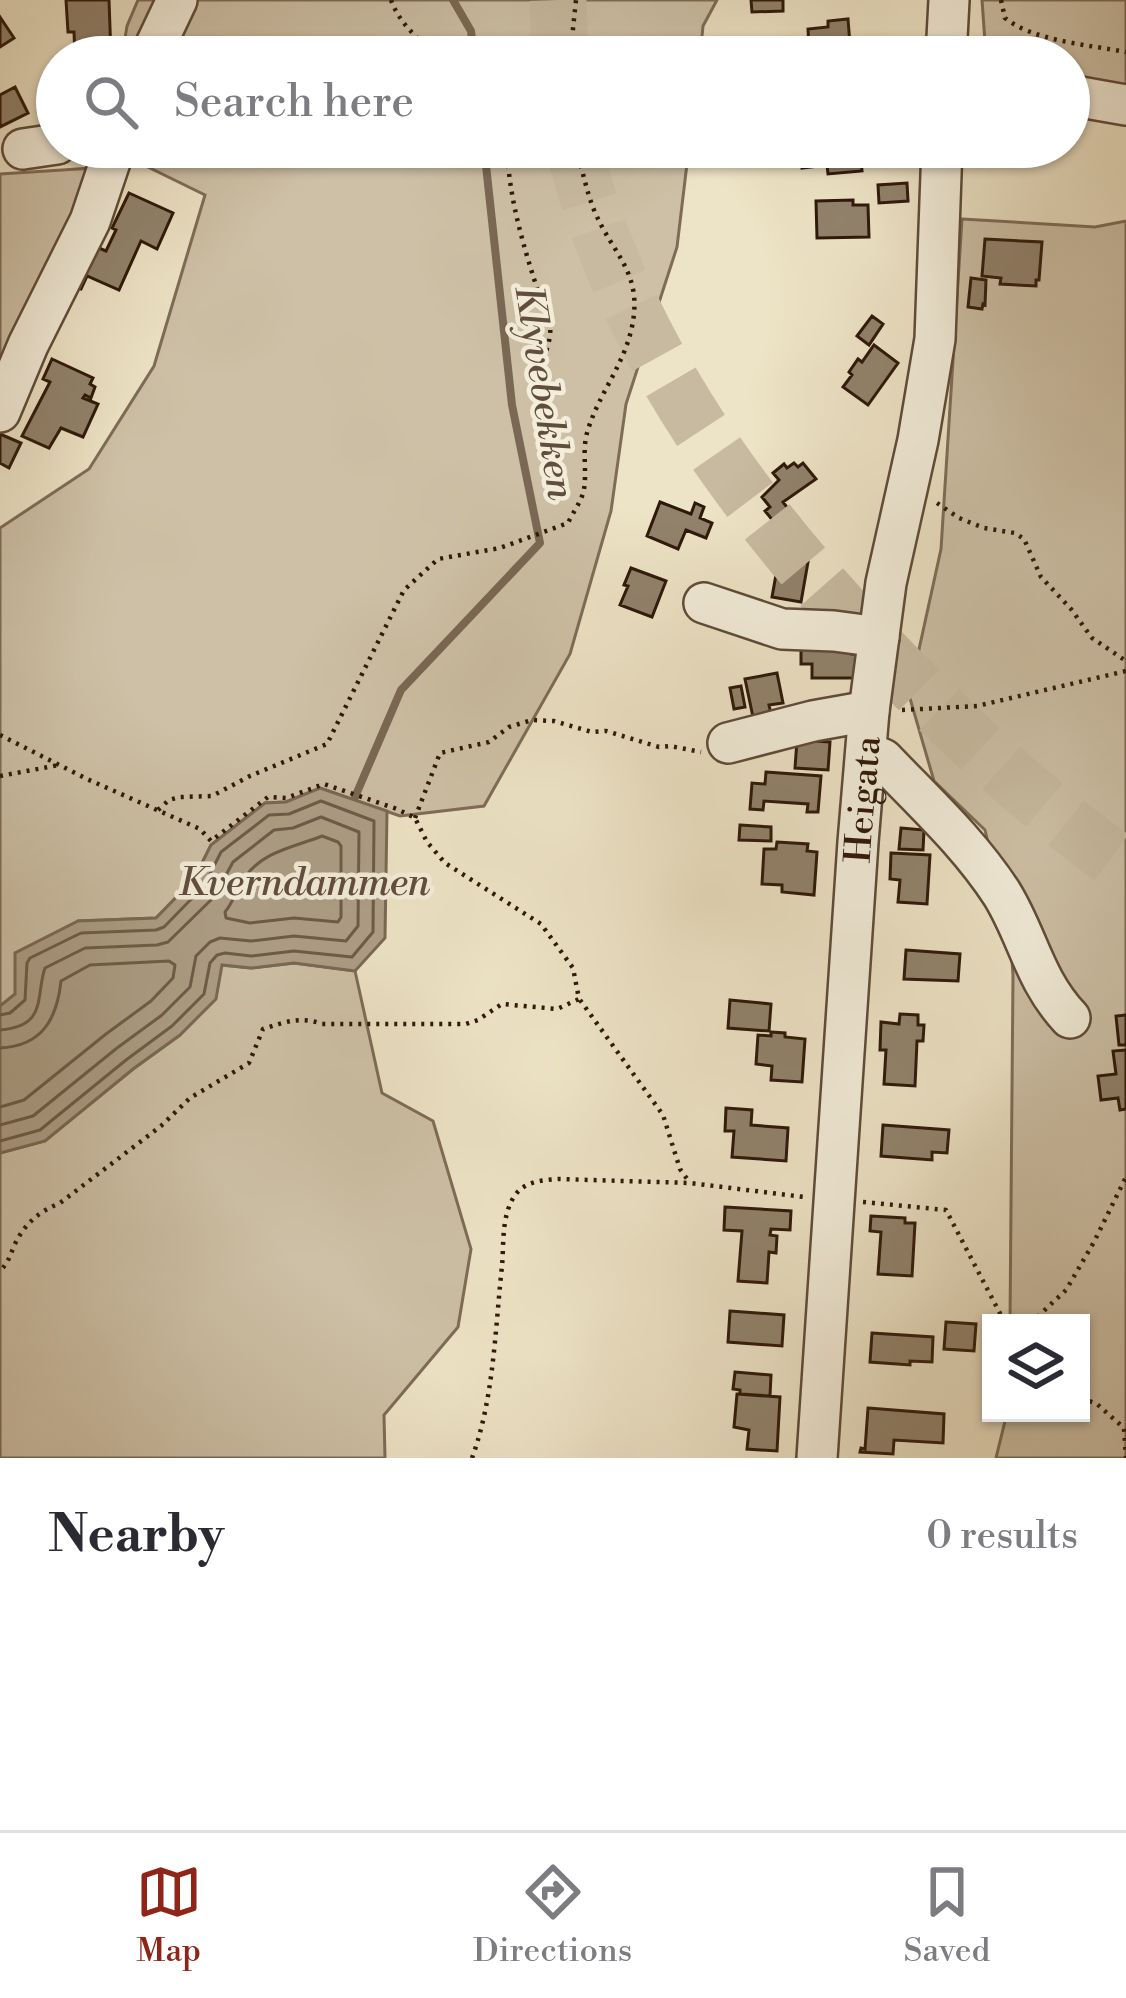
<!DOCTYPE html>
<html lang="en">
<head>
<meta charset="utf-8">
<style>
  :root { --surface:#fff; --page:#f7f7f7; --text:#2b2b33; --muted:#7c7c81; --line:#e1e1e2; --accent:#8f2418 }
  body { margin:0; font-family:"Libre Bodoni",serif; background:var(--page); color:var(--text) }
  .controls { position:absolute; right:36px; bottom:36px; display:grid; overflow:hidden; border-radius:0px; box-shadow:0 3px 9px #0004 }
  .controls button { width:108px; height:108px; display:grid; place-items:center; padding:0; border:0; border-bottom:3px solid var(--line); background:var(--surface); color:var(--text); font:60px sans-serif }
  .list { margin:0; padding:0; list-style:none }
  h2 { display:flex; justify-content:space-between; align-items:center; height:156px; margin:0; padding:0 48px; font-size:51px }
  h2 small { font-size:39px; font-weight:400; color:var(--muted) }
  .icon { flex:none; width:66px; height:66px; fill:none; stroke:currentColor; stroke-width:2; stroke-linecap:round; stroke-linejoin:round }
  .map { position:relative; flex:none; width:1126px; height:1458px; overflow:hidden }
  .search { position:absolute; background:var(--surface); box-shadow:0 3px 9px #0004; left:36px; right:36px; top:36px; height:132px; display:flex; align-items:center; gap:30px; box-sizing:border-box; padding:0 42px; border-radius:66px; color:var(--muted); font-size:45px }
  .sheet { height:372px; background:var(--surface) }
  nav { display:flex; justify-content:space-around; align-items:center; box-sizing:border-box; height:168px; border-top:3px solid var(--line); background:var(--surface); font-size:33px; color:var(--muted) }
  nav a { display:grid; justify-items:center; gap:6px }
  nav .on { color:var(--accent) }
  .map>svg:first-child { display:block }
  .green { fill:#cdc0a6; stroke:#7e6c58; stroke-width:3 }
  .water { fill:#ac9e86; stroke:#7a6854; stroke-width:3 }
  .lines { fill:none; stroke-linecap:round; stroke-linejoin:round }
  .shore { stroke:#6d5b48; stroke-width:3 }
  .stream { stroke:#7a6854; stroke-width:8 }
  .building { fill:#91826c; stroke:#2e180a; stroke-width:3 }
  .highway-tunnel { stroke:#c7baa0; stroke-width:57; stroke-dasharray:57 28; stroke-linecap:butt }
  .minor-casing { stroke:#5e4b39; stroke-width:44 }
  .path { stroke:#2e180a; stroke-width:4.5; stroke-dasharray:3 6; stroke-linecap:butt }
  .minor { stroke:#f3edda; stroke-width:39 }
  .labels { text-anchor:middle; stroke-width:9; stroke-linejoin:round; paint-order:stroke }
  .street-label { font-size:36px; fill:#2e180a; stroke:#f3edda }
  .water-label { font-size:39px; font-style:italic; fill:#604e3c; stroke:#f3edda }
</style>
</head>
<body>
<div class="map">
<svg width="1126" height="1458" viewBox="0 0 1126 1458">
  <rect width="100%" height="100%" fill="#ede3c6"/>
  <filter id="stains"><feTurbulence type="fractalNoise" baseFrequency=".00167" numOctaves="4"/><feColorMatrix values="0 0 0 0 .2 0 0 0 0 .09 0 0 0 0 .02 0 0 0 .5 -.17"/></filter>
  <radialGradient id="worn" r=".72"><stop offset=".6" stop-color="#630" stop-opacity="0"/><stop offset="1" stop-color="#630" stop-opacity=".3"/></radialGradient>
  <path class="green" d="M 138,0 L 717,0 L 703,26 L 700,57 L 122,57 L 127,26 Z
    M 982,0 L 1126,0 L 1126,108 L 1069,96 L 1069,57 L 992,57 L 985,42 Z
    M 126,147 L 689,147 L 677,247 L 626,404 L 611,511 L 570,654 L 484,806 L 400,816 L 320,788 L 286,802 L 265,803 L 211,845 L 194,879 L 156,918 L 78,921 L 15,995 L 0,1006 L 0,528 L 89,469 L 154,366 L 205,195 L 148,167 Z
    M 109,167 L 0,394 L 0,174 Z
    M 962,219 L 1095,227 L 1126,221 L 1126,1458 L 996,1458 L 1007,1413 L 1081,1413 L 1081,1323 L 1010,1323 L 1013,975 L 1010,933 L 985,830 L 934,781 L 909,695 L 941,549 Z
    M 294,963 L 355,971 L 382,1093 L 433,1121 L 471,1249 L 458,1327 L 384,1415 L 385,1458 L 0,1458 L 0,1153 L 45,1141 L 133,1069 L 180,1035 L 221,965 L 251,968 Z"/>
  <path class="water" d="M 320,788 L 387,811 L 385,938 L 355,971 L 294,963 L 251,968 L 222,965 L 216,999 L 180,1035 L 133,1069 L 45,1141 L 0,1153 L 0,1006 L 15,994 L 15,953 L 78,921 L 156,918 L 194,879 L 211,845 L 265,803 L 286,802 Z"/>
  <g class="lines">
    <path class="shore" d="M 322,836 L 338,842 L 341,846 L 341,917 L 338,922 L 294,918 L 250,923 L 226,918 L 225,912 C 234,901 237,888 245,877 C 263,851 295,847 322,836 Z
      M 0,1015 L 10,1013 L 25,1000 L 27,963 L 30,958 L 81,933 L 156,930 L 164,927 L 204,886 L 221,852 L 269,815 L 289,814 L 321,801 L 374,821 L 373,932 L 352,957 L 294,951 L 251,956 L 225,953 L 217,955 L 210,963 L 204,994 L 172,1026 L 126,1060 L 40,1130 L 0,1141
      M 0,1030 C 48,1026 35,997 45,968 L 85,948 L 157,945 L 168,942 L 214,897 L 233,862 L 274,830 L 293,828 L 321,817 L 359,832 L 358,926 L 346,941 L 294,936 L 251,941 L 220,938 L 210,942 L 196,956 L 190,987 L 162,1015 L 117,1048 L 33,1116 L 0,1125
      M 0,1048 C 43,1046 57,1018 61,981 L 90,965 L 169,961 L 175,965 L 173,978 L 151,1001 L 106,1034 L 24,1100 L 0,1107"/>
    <path class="stream" d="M 453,0 L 471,31 L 474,57
      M 355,797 L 401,690 L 540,543 L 512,405 L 484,147"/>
  </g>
  <path class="building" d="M 66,0 L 109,0 L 111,55 L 75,57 L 74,32 L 68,32 Z
    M 751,0 L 783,0 L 783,11 L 752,12 Z
    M 0,17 L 14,38 L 0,47 Z
    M 848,19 L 851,57 L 806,57 L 805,47 L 809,47 L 808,29 L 828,27 L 828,21 Z
    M 15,87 L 28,113 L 0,127 L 0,95 Z
    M 800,147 L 860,147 L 862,171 L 828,174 L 827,165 L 802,168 Z
    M 907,183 L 908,201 L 879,203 L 878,185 Z
    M 129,193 L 173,213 L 157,249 L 141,241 L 119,290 L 87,276 L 81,289 L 68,283 L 87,243 L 106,251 L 116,230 L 112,228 Z
    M 853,200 L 853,205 L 868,205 L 869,237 L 817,238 L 816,201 Z
    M 985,239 L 1042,242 L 1039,280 L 1036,280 L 1036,286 L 1000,284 L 1001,278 L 982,276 Z
    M 971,278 L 986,280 L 985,305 L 983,304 L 982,309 L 968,307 Z
    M 872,316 L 883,324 L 869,345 L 857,336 Z
    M 874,345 L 898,363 L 868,405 L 843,387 L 852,375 L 849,372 L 858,359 L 862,362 Z
    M 52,359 L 93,378 L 90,384 L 95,387 L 91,398 L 85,395 L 83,398 L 98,404 L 83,437 L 61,428 L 49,448 L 22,436 L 50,382 L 43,379 Z
    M 0,434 L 21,443 L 9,468 L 0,463 Z
    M 794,463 L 798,467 L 803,463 L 816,479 L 783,502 L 789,510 L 774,522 L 765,511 L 770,507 L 762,497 L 779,480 L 773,473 L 784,464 L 787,468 Z
    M 660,502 L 691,514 L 695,503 L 704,507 L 700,518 L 712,523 L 706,538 L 686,530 L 678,549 L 647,536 Z
    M 780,528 L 803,528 L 803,550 L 779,550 Z
    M 779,558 L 808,562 L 801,602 L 772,597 Z
    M 631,568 L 666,581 L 652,617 L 620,605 L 628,586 L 624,585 Z
    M 801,644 L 852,648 L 852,654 L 865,654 L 866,678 L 812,678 L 812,664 L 801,664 Z
    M 777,673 L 783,703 L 769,705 L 771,714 L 753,717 L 745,679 Z
    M 741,686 L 745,707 L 734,709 L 730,688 Z
    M 797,740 L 830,742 L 828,770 L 795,768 Z
    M 766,772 L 821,776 L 818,812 L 807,812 L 808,804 L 764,801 L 763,810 L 750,809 L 752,783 L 765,784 Z
    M 740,825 L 771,827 L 771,841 L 739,840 Z
    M 901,828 L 924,830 L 923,850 L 899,849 Z
    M 777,842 L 808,844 L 807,851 L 817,852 L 814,895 L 782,892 L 782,885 L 762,884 L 764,849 L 776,849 Z
    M 891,853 L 930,855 L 927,904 L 898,902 L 900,880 L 890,879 Z
    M 906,950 L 960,954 L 958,981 L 904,979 Z
    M 730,1000 L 771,1004 L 769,1031 L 728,1028 Z
    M 900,1014 L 918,1015 L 918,1025 L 924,1025 L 923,1041 L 917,1041 L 915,1086 L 884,1084 L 886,1050 L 880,1050 L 881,1022 L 899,1024 Z
    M 1126,1015 L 1126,1045 L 1119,1045 L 1116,1016 Z
    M 771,1032 L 785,1033 L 785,1037 L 805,1039 L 802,1082 L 771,1080 L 772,1066 L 756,1064 L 758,1035 L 771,1036 Z
    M 1126,1050 L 1126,1109 L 1120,1110 L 1118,1098 L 1101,1100 L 1098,1076 L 1116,1074 L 1113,1051 Z
    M 726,1108 L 752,1110 L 751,1125 L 788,1128 L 786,1161 L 732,1157 L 734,1131 L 725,1131 Z
    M 883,1125 L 949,1130 L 947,1153 L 932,1152 L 932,1160 L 881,1156 Z
    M 725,1207 L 791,1211 L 790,1230 L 771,1229 L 770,1235 L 777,1236 L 776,1253 L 769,1252 L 767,1283 L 738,1281 L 742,1231 L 724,1230 Z
    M 871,1216 L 905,1218 L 905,1223 L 915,1223 L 912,1276 L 878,1274 L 881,1232 L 870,1231 Z
    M 730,1311 L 784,1315 L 782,1346 L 728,1342 Z
    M 946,1322 L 976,1324 L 974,1351 L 944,1349 Z
    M 872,1333 L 933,1337 L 932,1362 L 910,1361 L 910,1365 L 870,1362 Z
    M 735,1372 L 771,1375 L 770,1396 L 740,1394 L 740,1390 L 733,1389 Z
    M 737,1394 L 780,1397 L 777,1451 L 747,1449 L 749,1430 L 734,1427 Z
    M 868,1408 L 944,1414 L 943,1443 L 894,1440 L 893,1454 L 860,1452 L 861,1448 L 865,1449 Z"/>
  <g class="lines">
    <path class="highway-tunnel" d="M 558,0 L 560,57
      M 574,147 C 623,350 754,523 899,670 C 969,741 1044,810 1126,868"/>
    <g class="minor-casing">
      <g id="minor">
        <path d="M 150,57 L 177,0"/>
        <path d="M 946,57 L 949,0"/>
        <path d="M 1069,95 L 1126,105"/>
        <path d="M 23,149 L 57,144"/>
        <path d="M 0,412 L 28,345 L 90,221 L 115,147"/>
        <path d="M 704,603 L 782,629 L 834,631 L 879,637"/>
        <path d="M 728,743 L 813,721 L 869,711"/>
        <path d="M 866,752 L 883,759 C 924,802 969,843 1002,894 C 1028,936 1034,980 1070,1018"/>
        <path id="s1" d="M 817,1458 L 858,842 L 869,711 L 886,583 L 918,440 L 935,339 L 942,147"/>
      </g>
    </g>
    <path class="path" d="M 391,0 C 399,23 420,42 440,57
      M 1001,0 L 1005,18 C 1033,41 1090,45 1126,52
      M 570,57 L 576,0
      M 507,147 C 509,203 526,254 543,307 C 559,330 545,353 536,377
      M 937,503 L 959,518 L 984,528 L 1015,533 L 1024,539 L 1041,577 L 1071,609 L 1092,638 L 1126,661
      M 902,710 L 977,706 L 1126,671
      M 0,735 L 87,779 L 200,829 L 211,841 L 268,797 L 286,798 L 324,784 L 397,809 L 415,818 L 427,842 L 445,863 L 541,924 L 573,968 L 579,999 L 557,1009 L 502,1004 L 478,1020 L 466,1024 L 322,1024 C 301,1016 284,1022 263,1029 L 249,1063 L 190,1098 L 161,1126 L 60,1203 C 40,1211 25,1223 15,1244 C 10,1255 9,1262 0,1271
      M 0,776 L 59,765
      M 158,810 L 169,800 L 180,797 L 212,796 L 250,776 L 327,744 L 404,590 L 438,559 L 500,548 L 568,523 C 573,512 582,501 584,489 C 587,471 582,451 587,433 C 597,397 622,368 631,331 C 645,273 613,256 594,210 C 586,190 582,168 576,147
      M 415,818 L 440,753 L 489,742 L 509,727 L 532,720 L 554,721 L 592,732 L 606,731 L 659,747 L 670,746 L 701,752
      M 580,1000 L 663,1115 L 680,1169 L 690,1183
      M 863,1202 L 946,1210 L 1005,1323
      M 1031,1323 L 1066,1290 L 1094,1242 L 1126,1177
      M 1081,1398 L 1097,1404 L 1124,1428 L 1126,1458
      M 472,1458 C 494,1398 495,1330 502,1266 C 504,1243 501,1214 516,1194 C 526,1181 543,1180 558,1179 L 690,1183 L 804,1197"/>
    <use href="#minor" class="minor"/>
  </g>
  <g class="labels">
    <g class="street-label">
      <text dy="13" stroke="none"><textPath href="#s1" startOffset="660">Heigata</textPath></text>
    </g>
    <g class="water-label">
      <text transform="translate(546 392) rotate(81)" y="14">Klyvebekken</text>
      <text x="304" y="895">Kverndammen</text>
    </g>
  </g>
  <rect width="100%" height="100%" filter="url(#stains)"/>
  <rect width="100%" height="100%" fill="url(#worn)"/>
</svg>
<div class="controls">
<button><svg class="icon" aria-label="layers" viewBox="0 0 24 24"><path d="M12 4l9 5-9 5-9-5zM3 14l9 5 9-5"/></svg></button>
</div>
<div class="search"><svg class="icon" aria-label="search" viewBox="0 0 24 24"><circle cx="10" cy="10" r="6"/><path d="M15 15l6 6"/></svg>Search here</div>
</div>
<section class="sheet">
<h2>Nearby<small>0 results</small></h2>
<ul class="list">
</ul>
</section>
<nav>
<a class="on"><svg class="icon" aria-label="map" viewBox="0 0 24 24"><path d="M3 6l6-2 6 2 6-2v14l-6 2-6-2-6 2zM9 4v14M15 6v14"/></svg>Map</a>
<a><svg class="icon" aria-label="directions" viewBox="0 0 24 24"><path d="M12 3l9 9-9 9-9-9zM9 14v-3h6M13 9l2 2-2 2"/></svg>Directions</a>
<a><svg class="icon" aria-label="saved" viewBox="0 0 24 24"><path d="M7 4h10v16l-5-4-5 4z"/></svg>Saved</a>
</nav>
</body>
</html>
